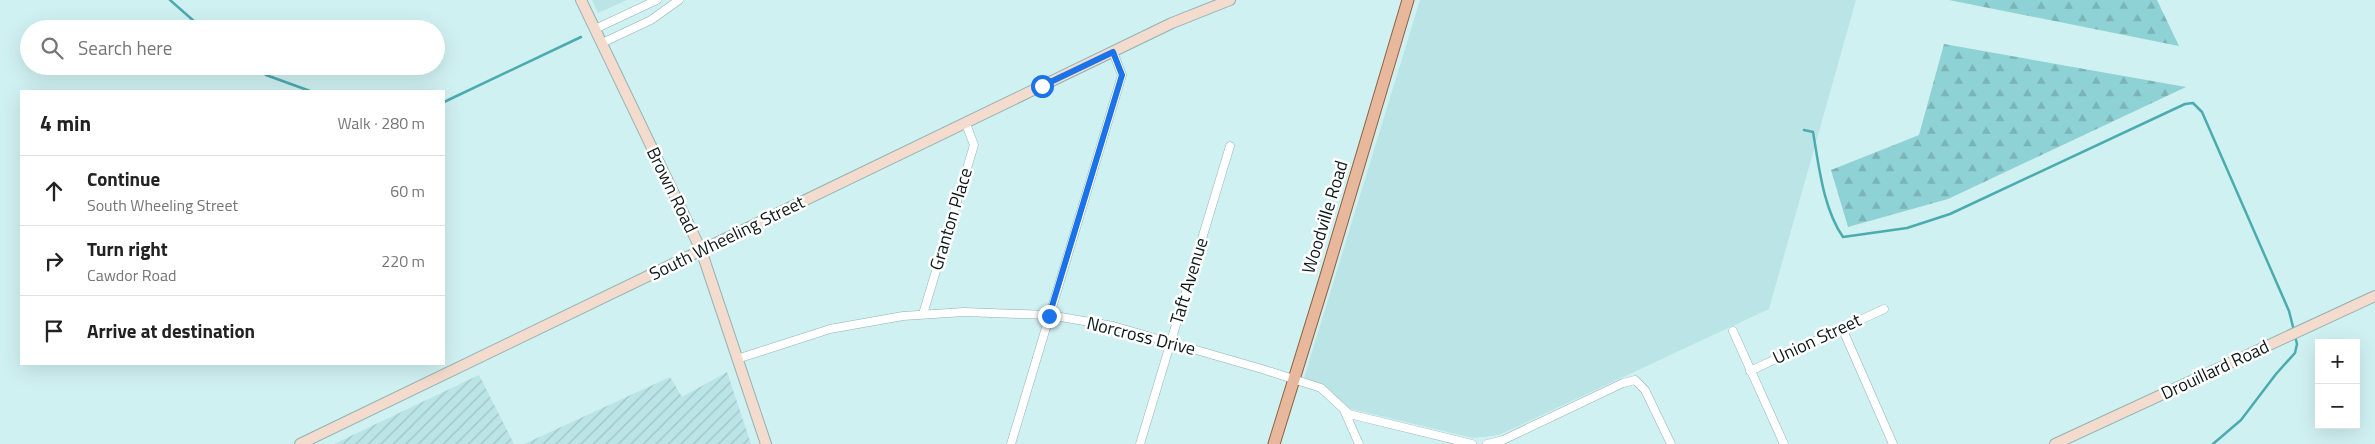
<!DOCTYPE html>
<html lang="en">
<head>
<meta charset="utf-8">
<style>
  :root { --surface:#fff; --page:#f6f6f6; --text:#222; --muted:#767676; --line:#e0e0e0 }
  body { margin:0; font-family:"Titillium Web",sans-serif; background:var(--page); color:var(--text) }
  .controls { position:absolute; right:15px; bottom:15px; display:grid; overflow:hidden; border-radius:0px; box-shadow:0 5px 20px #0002 }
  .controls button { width:45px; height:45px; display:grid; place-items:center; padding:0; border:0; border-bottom:1px solid var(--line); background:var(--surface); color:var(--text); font:25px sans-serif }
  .stop { position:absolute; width:15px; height:15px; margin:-11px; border:4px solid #1a73e8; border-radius:50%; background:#fff }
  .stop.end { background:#1a73e8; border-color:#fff; box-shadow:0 1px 5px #0008 }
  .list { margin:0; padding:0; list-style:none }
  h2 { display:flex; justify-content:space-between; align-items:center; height:65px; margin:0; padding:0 20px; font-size:21px }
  h2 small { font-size:16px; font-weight:400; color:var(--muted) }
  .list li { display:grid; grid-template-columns:32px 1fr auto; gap:15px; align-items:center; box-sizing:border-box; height:70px; padding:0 20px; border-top:1px solid var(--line) }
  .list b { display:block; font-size:19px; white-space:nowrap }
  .list p { margin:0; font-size:16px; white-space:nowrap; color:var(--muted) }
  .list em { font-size:16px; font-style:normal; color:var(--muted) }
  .icon { flex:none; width:28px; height:28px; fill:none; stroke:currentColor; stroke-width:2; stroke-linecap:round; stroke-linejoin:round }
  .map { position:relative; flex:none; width:2375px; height:444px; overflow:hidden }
  .search { position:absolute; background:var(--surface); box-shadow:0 5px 20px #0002; left:20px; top:20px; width:425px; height:55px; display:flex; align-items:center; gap:12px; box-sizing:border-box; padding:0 18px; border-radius:28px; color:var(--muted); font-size:19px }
  .panel { position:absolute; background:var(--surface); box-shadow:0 5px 20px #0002; left:20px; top:90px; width:425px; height:275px; border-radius:0px }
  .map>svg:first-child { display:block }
  .built { fill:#bae4e6 }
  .industrial { fill:url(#industrial-furrows) }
  .forest { fill:url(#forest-firs) }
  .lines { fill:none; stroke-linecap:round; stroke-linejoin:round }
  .stream { stroke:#4babaf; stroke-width:2.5 }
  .street-casing { stroke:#92b1b2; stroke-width:9 }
  .secondary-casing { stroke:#92b1b2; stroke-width:12 }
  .primary-casing { stroke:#906143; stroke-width:13 }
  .street { stroke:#fff; stroke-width:8 }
  .secondary { stroke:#f3dbcd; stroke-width:10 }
  .primary { stroke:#e7b89b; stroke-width:11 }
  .route { stroke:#1a73e8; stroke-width:6 }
  .labels { text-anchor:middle; stroke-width:5; stroke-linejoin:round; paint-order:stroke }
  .street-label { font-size:18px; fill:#0d1919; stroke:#fff }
</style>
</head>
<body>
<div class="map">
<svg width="2375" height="444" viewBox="0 0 2375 444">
  <defs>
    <pattern id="industrial-furrows" width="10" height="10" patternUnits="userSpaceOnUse" patternTransform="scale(1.25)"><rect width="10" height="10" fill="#bae4e6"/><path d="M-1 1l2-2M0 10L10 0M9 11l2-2" fill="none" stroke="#9fc3c5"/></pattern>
    <pattern id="forest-firs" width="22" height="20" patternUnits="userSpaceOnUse" patternTransform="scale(1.25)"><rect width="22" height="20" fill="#8fd2d5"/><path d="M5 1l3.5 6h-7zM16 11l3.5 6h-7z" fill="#7ab4b6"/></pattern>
  </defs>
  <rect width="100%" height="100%" fill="#d0f1f2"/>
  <path class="built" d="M 592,0 L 627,0 L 598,13 Z
    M 1420,0 L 1856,0 L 1769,309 L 1499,435 L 1473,438 L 1351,409 L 1304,378 Z"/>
  <path class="industrial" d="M 727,372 L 751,444 L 524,444 L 670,377 L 682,397 Z
    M 479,375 L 514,444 L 334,444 Z"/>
  <path class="forest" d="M 1949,0 L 2157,0 L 2179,46 Z
    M 1944,44 L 2186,87 L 1948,199 L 1848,227 L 1831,170 L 1919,135 Z"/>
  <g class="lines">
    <path class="stream" d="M 170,0 L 203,29
      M 253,66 L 266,75 L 310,91
      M 444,102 L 581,37
      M 1804,130 L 1813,132 C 1819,166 1823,208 1843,237 L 1907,228 L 1950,214 L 2185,104 L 2193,103 L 2202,112 L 2289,311 L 2294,331
      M 2213,444 L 2241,420 L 2276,374 L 2295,353 L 2297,344 L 2295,336"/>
    <g class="street-casing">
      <path id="street" d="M 595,29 L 657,0
        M 602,43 L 651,20 L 679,0
        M 923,314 L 974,145 L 966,124
        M 1842,328 L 1893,444
        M 1733,331 L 1784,444
        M 737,359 L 830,329 L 903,316 L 964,312 L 1049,315 L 1113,326 L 1262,369 L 1321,388 L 1349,414 L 1472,444
        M 1750,371 L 1884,309
        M 1344,410 L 1359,444
        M 1011,444 L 1122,75 L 1113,52
        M 1140,444 L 1230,146
        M 1487,444 L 1503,440 L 1623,383 L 1635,380 L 1645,390 L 1671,444"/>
    </g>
    <g class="secondary-casing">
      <path id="secondary" d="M 581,0 L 701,250 L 766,444
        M 300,444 L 1172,23 L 1230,0
        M 2055,444 L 2375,296"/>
    </g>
    <g class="primary-casing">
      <path id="primary" d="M 1274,444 L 1325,279 L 1408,0"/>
    </g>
    <use href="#street" class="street"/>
    <use href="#secondary" class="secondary"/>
    <use href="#primary" class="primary"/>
  </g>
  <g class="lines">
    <path class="route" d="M 1042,86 L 1113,52 L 1122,75 L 1049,316"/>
  </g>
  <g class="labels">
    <g class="street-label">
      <text transform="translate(672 190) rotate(64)" y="6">Brown Road</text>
      <text transform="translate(1325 217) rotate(-73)" y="6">Woodville Road</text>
      <text transform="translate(951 219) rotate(-73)" y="6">Granton Place</text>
      <text transform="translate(727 238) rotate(-26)" y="6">South Wheeling Street</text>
      <text transform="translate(1189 281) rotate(-73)" y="6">Taft Avenue</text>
      <text transform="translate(1141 336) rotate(14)" y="6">Norcross Drive</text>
      <text transform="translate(1817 339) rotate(-25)" y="6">Union Street</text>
      <text transform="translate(2215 370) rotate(-25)" y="6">Drouillard Road</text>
    </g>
  </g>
</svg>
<div class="controls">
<button>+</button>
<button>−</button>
</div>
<div class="stop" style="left:1042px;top:86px"></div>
<div class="stop end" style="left:1049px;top:316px"></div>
<div class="search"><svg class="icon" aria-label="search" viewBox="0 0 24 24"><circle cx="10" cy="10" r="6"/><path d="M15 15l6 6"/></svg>Search here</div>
<section class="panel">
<h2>4 min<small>Walk · 280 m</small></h2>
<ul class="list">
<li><svg class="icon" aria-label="ahead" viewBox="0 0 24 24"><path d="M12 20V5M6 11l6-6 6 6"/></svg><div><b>Continue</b><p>South Wheeling Street</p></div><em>60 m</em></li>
<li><svg class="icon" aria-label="right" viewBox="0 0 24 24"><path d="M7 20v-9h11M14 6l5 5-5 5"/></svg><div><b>Turn right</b><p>Cawdor Road</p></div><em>220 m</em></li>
<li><svg class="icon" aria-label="arrive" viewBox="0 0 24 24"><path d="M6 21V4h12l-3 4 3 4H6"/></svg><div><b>Arrive at destination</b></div></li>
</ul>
</section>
</div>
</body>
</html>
